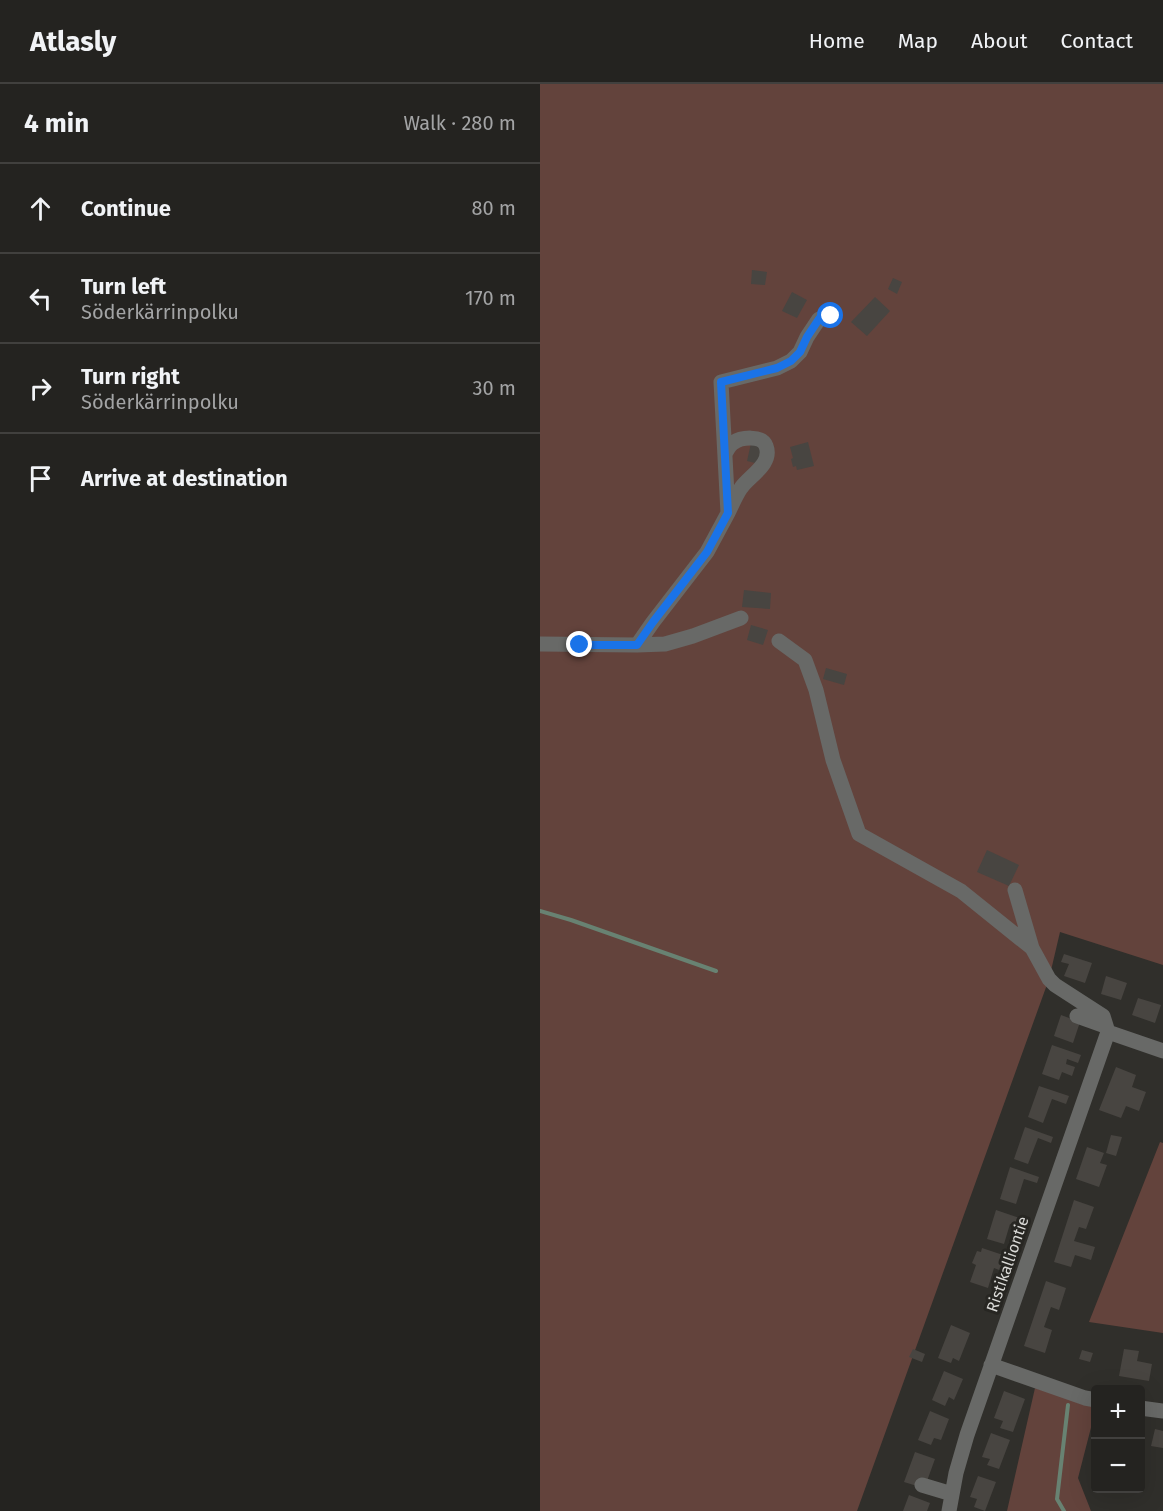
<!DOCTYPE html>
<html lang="en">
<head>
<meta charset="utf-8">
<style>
  :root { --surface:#242320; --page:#302f2d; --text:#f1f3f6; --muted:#a3a4a5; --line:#41403e }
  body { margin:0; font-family:"Fira Sans",sans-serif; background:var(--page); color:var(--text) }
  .controls { position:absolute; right:18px; bottom:18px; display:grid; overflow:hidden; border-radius:6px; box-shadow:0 6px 24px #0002 }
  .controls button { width:54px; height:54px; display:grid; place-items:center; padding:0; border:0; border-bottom:2px solid var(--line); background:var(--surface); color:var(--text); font:30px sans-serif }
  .stop { position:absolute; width:18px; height:18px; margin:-14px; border:4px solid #1a73e8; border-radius:50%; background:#fff }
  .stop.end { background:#1a73e8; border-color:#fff; box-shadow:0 2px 6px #0008 }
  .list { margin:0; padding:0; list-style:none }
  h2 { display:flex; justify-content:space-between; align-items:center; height:78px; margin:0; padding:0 24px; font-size:26px }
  h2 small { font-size:20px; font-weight:400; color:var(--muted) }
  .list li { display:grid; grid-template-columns:39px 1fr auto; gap:18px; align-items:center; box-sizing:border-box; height:90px; padding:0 24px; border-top:2px solid var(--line) }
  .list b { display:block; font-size:22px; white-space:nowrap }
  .list p { margin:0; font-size:20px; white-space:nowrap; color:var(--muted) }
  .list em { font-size:20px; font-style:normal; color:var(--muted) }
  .icon { flex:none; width:33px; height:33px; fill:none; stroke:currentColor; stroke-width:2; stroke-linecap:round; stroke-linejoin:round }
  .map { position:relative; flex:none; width:623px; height:1427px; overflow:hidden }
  header { display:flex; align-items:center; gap:36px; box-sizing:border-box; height:84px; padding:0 30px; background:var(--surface); border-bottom:2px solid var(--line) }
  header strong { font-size:28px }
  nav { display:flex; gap:33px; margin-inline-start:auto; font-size:21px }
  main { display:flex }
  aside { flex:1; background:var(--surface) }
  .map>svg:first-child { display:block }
  .green { fill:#63433c }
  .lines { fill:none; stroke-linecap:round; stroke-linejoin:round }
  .stream { stroke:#688272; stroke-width:4 }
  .building { fill:#484541 }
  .minor { stroke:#686967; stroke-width:15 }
  .route { stroke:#1a73e8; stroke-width:8 }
  .labels { text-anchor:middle; stroke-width:6; stroke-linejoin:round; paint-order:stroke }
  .street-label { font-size:16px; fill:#dadad7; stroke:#272622 }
</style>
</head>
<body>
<header>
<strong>Atlasly</strong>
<nav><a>Home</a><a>Map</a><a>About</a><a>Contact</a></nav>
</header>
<main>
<aside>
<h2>4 min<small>Walk · 280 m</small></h2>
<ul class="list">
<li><svg class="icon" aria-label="ahead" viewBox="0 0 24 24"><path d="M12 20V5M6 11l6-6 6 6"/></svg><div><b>Continue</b></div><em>80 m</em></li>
<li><svg class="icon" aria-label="left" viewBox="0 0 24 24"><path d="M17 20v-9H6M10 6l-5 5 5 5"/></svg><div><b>Turn left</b><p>Söderkärrinpolku</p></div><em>170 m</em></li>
<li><svg class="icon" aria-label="right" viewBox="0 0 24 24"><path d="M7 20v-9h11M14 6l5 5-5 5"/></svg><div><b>Turn right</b><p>Söderkärrinpolku</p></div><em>30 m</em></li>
<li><svg class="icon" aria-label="arrive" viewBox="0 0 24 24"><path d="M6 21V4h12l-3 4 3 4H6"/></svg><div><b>Arrive at destination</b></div></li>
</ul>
</aside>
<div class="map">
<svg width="623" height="1427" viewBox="0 0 623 1427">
  <rect width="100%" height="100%" fill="#302f2b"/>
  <path class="green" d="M 0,0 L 623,0 L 623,881 L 520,848 L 509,895 L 317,1427 L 0,1427 Z
    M 620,1058 L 623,1059 L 623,1249 L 549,1238 Z
    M 495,1304 L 555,1323 L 555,1328 L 538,1394 L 551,1427 L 467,1427 Z"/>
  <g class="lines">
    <path class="stream" d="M 0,827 L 31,836 L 176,887
      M 524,1427 L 517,1415 L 528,1321"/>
  </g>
  <path class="building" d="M 212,186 L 227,188 L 225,201 L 211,200 Z
    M 353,194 L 362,198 L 357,210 L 348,205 Z
    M 252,208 L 267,216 L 257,234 L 242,227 Z
    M 335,213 L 350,227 L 327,252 L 311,238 Z
    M 268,358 L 274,382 L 257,386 L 256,382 L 253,383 L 251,375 L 253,374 L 250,363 Z
    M 211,359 L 223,362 L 219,380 L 207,377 Z
    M 204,506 L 231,509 L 230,525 L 202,523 Z
    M 211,541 L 228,546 L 223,561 L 207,556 Z
    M 286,584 L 307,590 L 304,601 L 283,595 Z
    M 447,766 L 479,781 L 469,802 L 437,788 Z
    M 524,870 L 552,879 L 545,899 L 524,892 L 529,880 L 521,878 Z
    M 566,892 L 587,899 L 581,916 L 561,910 Z
    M 598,914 L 621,921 L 615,939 L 592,931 Z
    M 521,931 L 540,938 L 533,959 L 514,952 Z
    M 512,961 L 541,971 L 538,979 L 527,975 L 526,980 L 535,983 L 532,992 L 522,988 L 519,996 L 502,990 Z
    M 576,983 L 596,991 L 592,1003 L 606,1008 L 599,1027 L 586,1022 L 581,1034 L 559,1026 Z
    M 499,1002 L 529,1012 L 526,1020 L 512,1015 L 503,1039 L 488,1033 Z
    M 485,1043 L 513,1053 L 511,1059 L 498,1054 L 488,1080 L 474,1075 Z
    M 571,1051 L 582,1053 L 576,1072 L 566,1069 Z
    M 547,1063 L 564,1069 L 560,1079 L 567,1081 L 559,1103 L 536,1095 Z
    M 470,1083 L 499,1093 L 497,1099 L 484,1095 L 476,1120 L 460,1115 Z
    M 534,1116 L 554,1123 L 546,1145 L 539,1143 L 534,1157 L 555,1163 L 551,1176 L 535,1171 L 531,1183 L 514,1178 Z
    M 456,1126 L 485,1136 L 483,1144 L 470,1140 L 464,1160 L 447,1155 Z
    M 442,1164 L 472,1174 L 467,1189 L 454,1184 L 448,1204 L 430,1198 L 436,1181 L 432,1179 L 437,1167 L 441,1168 Z
    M 506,1197 L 526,1204 L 519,1226 L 511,1223 L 504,1243 L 512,1246 L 505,1269 L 484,1262 Z
    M 411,1241 L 430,1249 L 419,1277 L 413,1274 L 411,1279 L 398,1274 Z
    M 373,1265 L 385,1270 L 382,1278 L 369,1273 Z
    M 584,1265 L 599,1267 L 597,1277 L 612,1280 L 609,1297 L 579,1292 Z
    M 542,1266 L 553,1269 L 550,1278 L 539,1275 Z
    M 404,1287 L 423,1295 L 414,1316 L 409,1313 L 405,1322 L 392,1316 Z
    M 464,1307 L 485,1315 L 473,1348 L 460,1344 L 463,1337 L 454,1334 Z
    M 390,1327 L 409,1335 L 401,1356 L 394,1354 L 391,1361 L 378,1356 Z
    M 615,1345 L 623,1347 L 623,1364 L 611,1362 Z
    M 451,1349 L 470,1356 L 459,1385 L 447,1381 L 450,1375 L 442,1373 Z
    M 375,1368 L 395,1375 L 387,1397 L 377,1402 L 364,1398 Z
    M 438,1392 L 456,1398 L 445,1427 L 434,1423 L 437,1415 L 430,1413 Z
    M 369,1411 L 390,1419 L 387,1427 L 363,1427 Z"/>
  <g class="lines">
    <path class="minor" d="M 185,370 C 187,366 190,361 193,359 C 201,353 222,351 226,362 C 233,380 209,392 201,404 C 196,411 192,421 188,429
      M 239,557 L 265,576 L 276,606 L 293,676 L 319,750 L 421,807 L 492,864 L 509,895 L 515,901 L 563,932 L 568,948
      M 0,560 L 97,561 L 113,538 L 167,468 L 188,429 L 181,298 L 237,284 L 251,277 L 260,268 L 267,253 L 279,235 L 291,232
      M 97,561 L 125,560 L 153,552 L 201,534
      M 475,806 L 492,864
      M 537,932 L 565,942
      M 568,948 L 623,967
      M 451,1281 L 545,1314 L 556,1316
      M 600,1324 L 623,1327
      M 382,1401 L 412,1410
      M 409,1427 L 416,1389 L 427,1351 L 568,948"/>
  </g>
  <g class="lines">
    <path class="route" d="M 40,561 L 97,561 L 113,538 L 167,468 L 188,429 L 181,298 L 237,284 L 251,277 L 260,268 L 267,253 L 279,235 L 291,232"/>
  </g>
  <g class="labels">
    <g class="street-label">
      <text transform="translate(467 1180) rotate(-71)" y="6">Ristikalliontie</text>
    </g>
  </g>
</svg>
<div class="controls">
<button>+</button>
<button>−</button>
</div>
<div class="stop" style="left:291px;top:232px"></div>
<div class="stop end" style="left:40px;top:561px"></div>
</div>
</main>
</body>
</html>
